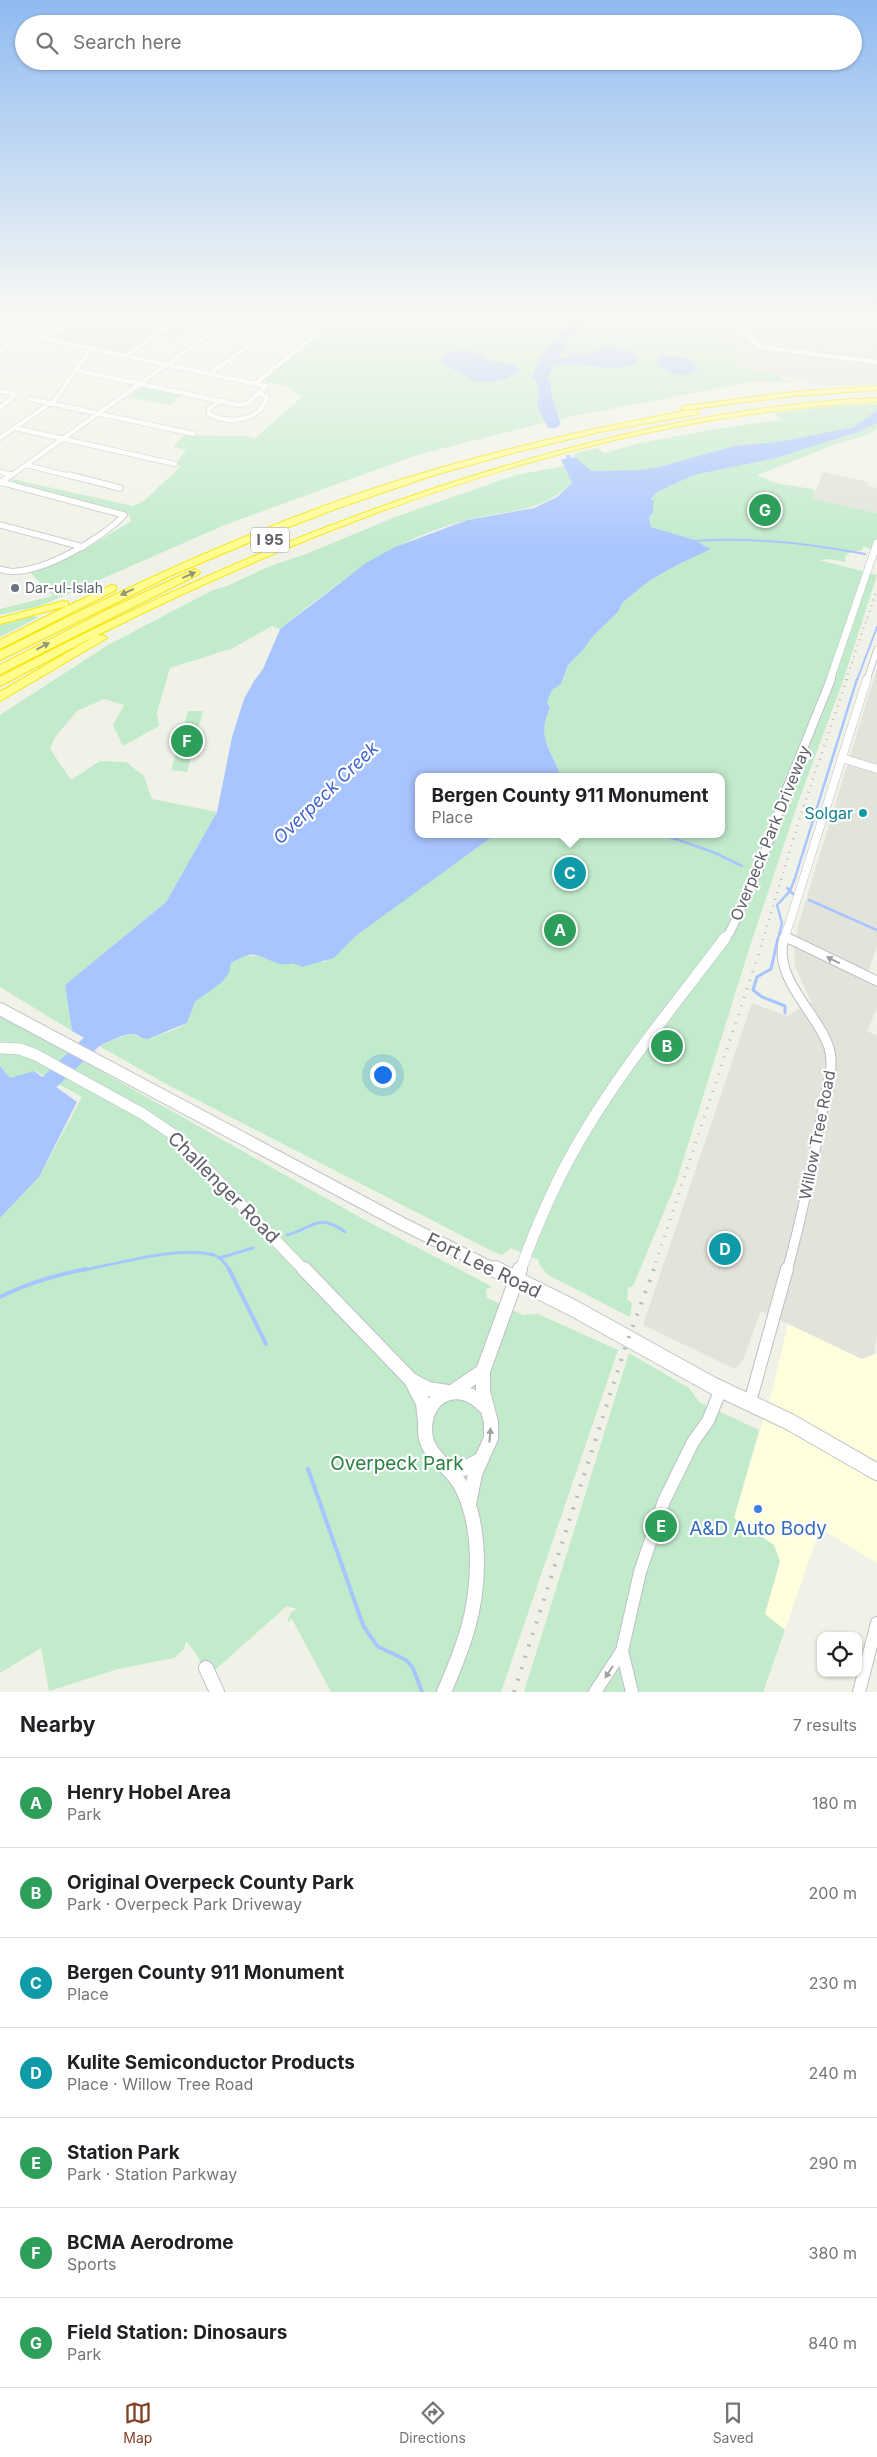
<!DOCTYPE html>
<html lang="en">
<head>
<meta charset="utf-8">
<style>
  :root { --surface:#fff; --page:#f2f2f2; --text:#202124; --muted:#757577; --line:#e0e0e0; --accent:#824124 }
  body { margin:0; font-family:Inter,sans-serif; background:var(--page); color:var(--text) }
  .controls { position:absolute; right:15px; bottom:15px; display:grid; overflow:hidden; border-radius:10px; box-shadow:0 1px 4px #0004 }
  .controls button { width:45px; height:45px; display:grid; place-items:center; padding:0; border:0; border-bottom:1px solid var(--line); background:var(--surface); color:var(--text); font:25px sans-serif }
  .you { position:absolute; left:382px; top:1074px; width:18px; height:18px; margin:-12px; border:4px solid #fff; border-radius:50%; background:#1a73e8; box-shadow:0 0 0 8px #1a73e833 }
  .badge { display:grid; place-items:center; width:32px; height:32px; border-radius:50%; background:var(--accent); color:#fff; font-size:16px; font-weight:700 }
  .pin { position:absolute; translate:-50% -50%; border:2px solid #fff; box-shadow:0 1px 5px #0006 }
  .popup { position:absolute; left:415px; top:773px; width:310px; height:65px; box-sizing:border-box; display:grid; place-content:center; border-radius:10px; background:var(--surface); filter:drop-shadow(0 1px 4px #0005); font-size:16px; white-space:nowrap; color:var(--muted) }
  .popup b { font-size:19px; color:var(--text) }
  .popup::after { content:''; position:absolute; left:50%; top:100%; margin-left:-10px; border:10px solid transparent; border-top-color:var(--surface) }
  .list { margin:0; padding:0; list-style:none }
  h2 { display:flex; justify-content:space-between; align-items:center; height:65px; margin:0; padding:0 20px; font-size:21px }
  h2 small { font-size:16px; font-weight:400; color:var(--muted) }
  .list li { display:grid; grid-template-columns:32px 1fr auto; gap:15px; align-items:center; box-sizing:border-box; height:90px; padding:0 20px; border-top:1px solid var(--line) }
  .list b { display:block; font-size:19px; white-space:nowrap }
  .list p { margin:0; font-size:16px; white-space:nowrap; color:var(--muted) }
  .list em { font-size:16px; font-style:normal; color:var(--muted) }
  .icon { flex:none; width:28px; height:28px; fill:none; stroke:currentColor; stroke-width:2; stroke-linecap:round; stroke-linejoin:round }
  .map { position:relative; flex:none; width:877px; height:1692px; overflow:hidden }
  .search { position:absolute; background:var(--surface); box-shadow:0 1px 4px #0004; left:15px; right:15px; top:15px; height:55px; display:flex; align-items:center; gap:12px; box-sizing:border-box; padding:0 18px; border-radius:28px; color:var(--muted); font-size:19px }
  .sheet { height:695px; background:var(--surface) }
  nav { display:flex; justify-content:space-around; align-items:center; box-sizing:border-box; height:70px; border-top:1px solid var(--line); background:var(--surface); font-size:14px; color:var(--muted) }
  nav a { display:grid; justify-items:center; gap:2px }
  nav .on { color:var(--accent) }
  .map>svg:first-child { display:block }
  .commercial { fill:#ffffde }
  .industrial { fill:#e2e3db }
  .education { fill:#e2e2d6 }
  .green { fill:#c1ebcb }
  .water { fill:#a9c5ff }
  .pier { fill:#f1f2e7 }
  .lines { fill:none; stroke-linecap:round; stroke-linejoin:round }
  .stream-far3 { stroke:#a9c5ff; stroke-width:2 }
  .stream-far2 { stroke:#a9c5ff; stroke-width:2.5 }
  .stream-far1 { stroke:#a9c5ff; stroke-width:3 }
  .stream { stroke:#a9c5ff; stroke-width:4 }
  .river { fill:#a9c5ff; fill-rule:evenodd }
  .minor-far4-casing { stroke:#bebfc6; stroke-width:5.5 }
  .minor-far3-casing { stroke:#bebfc6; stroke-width:7 }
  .minor-far2-casing { stroke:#bebfc6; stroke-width:9 }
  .minor-far1-casing { stroke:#bebfc6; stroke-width:11 }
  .minor-casing { stroke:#bebfc6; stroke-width:14 }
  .tertiary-far3-casing { stroke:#bebfc6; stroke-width:8 }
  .tertiary-far2-casing { stroke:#bebfc6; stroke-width:10 }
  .tertiary-far1-casing { stroke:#bebfc6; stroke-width:12 }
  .tertiary-casing { stroke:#bebfc6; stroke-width:16 }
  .secondary-far1-casing { stroke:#c1c2ca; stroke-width:14 }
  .secondary-casing { stroke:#c1c2ca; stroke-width:18 }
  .motorway-casing { stroke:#f8e600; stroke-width:2 }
  .minor-far4 { stroke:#fff; stroke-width:4.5 }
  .minor-far3 { stroke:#fff; stroke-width:5.5 }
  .minor-far2 { stroke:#fff; stroke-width:8 }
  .minor-far1 { stroke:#fff; stroke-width:9 }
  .minor { stroke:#fff; stroke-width:12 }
  .tertiary-far3 { stroke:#fff; stroke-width:7 }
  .tertiary-far2 { stroke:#fff; stroke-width:8 }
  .tertiary-far1 { stroke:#fff; stroke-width:11 }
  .tertiary { stroke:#fff; stroke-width:14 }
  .secondary-far1 { stroke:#fff; stroke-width:12 }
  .secondary { stroke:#fff; stroke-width:16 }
  .motorway { fill:#fffd90; fill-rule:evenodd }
  .rail-far3 { stroke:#bababc; stroke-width:2; stroke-dasharray:1 5; stroke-linecap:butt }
  .rail-far2 { stroke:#bababc; stroke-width:2.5; stroke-dasharray:1 6; stroke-linecap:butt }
  .rail-far1 { stroke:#bababc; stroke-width:3; stroke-dasharray:1 8; stroke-linecap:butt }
  .rail { stroke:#bababc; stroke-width:4; stroke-dasharray:2 10; stroke-linecap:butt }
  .oneway { fill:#969777 }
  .oneway2 { fill:#9ea0a5 }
  .worship-dot { fill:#6b7280; stroke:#fff; stroke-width:2 }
  .culture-dot { fill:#0f9aa8; stroke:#fff; stroke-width:2 }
  .shop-dot { fill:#3f7fe0; stroke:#fff; stroke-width:2 }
  .labels { text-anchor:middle; stroke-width:4.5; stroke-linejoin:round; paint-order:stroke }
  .far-worship-label { font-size:14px; fill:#5b616d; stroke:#fff; text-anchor:start }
  .shield { fill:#fff; stroke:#8e9096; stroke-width:1 }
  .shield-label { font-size:15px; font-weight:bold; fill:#5e6069 }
  .culture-label { font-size:16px; fill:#0d838f; stroke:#fff; text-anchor:end }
  .street-label { font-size:16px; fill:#5e6069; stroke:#fff }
  .water-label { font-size:18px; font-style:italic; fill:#3f63d0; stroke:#fff }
  .near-street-label { font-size:19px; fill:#5e6069; stroke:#fff }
  .near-park-label { font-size:19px; fill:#2b8144; stroke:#fff }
  .near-shop-label { font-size:19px; fill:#366cbe; stroke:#fff }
</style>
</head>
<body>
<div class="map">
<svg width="877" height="1692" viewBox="0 0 877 1692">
  <rect width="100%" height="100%" fill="#f1f2e7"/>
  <path class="commercial" d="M 788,1324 L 862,1359 L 874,1354 L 877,1355 L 877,1563 L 820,1528 L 785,1630 L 764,1615 L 780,1562 L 774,1545 L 734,1518 L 772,1392 Z"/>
  <path class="industrial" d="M 662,316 L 877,316 L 877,384 L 825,386 L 735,365 Z
    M 823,472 L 869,482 L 867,486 L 877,488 L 877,513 L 813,499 Z
    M 877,668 L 877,946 L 865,981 L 877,988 L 877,1008 L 867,1031 L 877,1036 L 877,1335 L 874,1354 L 862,1359 L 761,1311 L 743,1360 L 735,1369 L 643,1325 L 752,1003 L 787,1016 L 811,1002 L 795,966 L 794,951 L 798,926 Z"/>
  <path class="education" d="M 80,316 L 166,316 L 178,324 L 194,326 L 175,339 L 155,335 L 127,355 L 44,338 Z"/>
  <path class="green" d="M 166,316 L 211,316 C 195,329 183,328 166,316 Z
    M 255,316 L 662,316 L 693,323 L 736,348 L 735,365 L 775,375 L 790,382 L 757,381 L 558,419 L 417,455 L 227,524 L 40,606 L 0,615 L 0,609 L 53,596 L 29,571 L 82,551 L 131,521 L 129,514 L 12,482 L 12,479 L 133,506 L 145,500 L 181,466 L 175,464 L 186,450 L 173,447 L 184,435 L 247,436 L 254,439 L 302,397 L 287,387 L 260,380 L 322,330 L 318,326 Z
    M 142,387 L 181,395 L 170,405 L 128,397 Z
    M 877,404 L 877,410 L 854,427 L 783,441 L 734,446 L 659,467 L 639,470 L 591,471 L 575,457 L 574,454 L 597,448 L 605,453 L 636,444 L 715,429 L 781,420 L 774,413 L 832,406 Z
    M 877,423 L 877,429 L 867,435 L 837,444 L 757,475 L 775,483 L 811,489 L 815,491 L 813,499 L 877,513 L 877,543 L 875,550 L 863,546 L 862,550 L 850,552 L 845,557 L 846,562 L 829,559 L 819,560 L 877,575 L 843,681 L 799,800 L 751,943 L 676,1183 L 633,1286 L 628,1288 L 627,1299 L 632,1303 L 630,1317 L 548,1275 L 539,1264 L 539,1260 L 511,1248 L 502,1255 L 494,1252 L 168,1085 L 99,1046 L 111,1040 L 131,1034 L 148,1039 L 179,1028 L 187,1023 L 195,1002 L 212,989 L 231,963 L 244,956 L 264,956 L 284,964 L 296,963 L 305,966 L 317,962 L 324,962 L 340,952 L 357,935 L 423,886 L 496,834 L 721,834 L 721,777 L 561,777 C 551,748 536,739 550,708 L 547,702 L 552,690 L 561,684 L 568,665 L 583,650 L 594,635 L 618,612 L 622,603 L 649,581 L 675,566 L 711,549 L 692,539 L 651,527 L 649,517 L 653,513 L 654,501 L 651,499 L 657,492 L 694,475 L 776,458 L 858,432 Z
    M 564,466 L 572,483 C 537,515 509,509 466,520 C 453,524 439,528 427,533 C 371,555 326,592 280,629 L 272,626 L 233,648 L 170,668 L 157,712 L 159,726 L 123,746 L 113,725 L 124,705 L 104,699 L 77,711 L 55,737 L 50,749 L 71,780 L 100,761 L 126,762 L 144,776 L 152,799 L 217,812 L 166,902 L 65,985 L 72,1031 L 0,987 L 0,715 L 108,645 L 213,590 L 225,587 L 268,567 L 306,554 L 395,517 L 516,475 Z
    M 33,616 L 39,617 L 0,637 L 0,625 Z
    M 188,711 L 203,711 L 187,772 L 171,770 Z
    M 0,1014 L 361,1218 L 489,1285 L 492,1288 L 486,1289 L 487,1298 L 523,1315 L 538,1314 L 618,1350 L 501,1692 L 331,1692 L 292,1619 L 287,1623 L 291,1612 L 297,1609 L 287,1606 L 207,1677 L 197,1655 L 186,1641 L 184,1649 L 174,1658 L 118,1669 L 49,1691 L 41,1648 L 0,1673 L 0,1218 L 39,1177 L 82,1097 L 35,1071 L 10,1078 L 0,1066 Z
    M 629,1353 L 689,1388 L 699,1402 L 759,1430 L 734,1518 L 774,1545 L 780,1561 L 765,1614 L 785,1630 L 763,1692 L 524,1692 Z"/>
  <path class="water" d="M 578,316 L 593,316 L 568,338 L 559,359 L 566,359 L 571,354 L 587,355 L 607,347 L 634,351 L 638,361 C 622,374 602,366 583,365 C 574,364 564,365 555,365 L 547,378 L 551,385 L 550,390 L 561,425 L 558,426 L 571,458 L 575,457 L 591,471 L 639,470 L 659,467 L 734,446 L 783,441 L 854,427 L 877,410 L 877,423 L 858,432 L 776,458 L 694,475 L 657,492 L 651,499 L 654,501 L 653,513 L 649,517 L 651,527 L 692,539 L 711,549 L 675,566 L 649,581 L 622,603 L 618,612 L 594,635 L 583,650 L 568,665 L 561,684 L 552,690 L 547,702 L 550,708 C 536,739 551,748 561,777 L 419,777 L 419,834 L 496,834 L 357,935 L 334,958 L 302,967 C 290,960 292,966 281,964 C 258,958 258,947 231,963 L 229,973 L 222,982 L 195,1002 L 187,1023 L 148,1039 C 141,1039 138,1034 132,1034 C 121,1035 109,1041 99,1046 L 72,1031 L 65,985 L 166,902 L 217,812 L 232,737 L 244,699 L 254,681 L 263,669 L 280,629 L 366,563 L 395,547 L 467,520 L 534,508 L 557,497 L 572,483 L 561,460 L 567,458 L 552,428 L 548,428 L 538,409 L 537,401 L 540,397 L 536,380 L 532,377 C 540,354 559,332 578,316 Z
    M 454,351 L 473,351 L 486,359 L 513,365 L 519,370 C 513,380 487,384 475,381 C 464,377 454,369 443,364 L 442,362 L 445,354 Z
    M 659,356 C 673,355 691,356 699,369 C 685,381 669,374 656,363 Z
    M 0,1066 L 10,1078 L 34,1071 L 77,1102 L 39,1177 L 0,1218 Z"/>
  <path class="pier" d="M 563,426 L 561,428 L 572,454 L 563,456 L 550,430 L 547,430 Z"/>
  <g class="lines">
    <path class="stream-far3" d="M 693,541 C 751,537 808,543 865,554
      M 857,680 L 877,627"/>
    <path class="stream-far2" d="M 661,834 L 713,852 L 742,866
      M 787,888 L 793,894
      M 809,900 L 877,930
      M 778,940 L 782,923 L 777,905 L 790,891 L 795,878 L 857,679"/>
    <path class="stream-far1" d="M 778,938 L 771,969 L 757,977 L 753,990 L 762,997 L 785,1006 L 785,1013
      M 287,1235 C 314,1228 318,1212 345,1232
      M 219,1258 L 253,1248
      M 79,1271 C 117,1264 173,1247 210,1254 C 219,1256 226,1263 230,1271"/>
    <path class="stream" d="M 229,1269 L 266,1344
      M 0,1297 C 28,1283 55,1275 86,1269
      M 308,1469 L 363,1625 L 377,1646 L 406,1660 L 413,1668 L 422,1692"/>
    <path class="river" d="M 107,1019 L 113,1021 L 116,1027 L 113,1033 L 41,1102 L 35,1105 L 29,1102 L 26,1096 L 29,1090 L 101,1021 Z"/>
    <g class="minor-far4-casing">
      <path id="minor-far4" d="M 725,316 L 760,347 L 877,362
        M 0,329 L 266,386 L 248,403 L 239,405 L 75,370
        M 4,330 L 28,316
        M 44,338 L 80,316
        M 0,350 L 26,334
        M 127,355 L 174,323 L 216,329
        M 211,373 L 283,321 L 322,327 L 322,330 L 257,382
        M 0,391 L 16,394 L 0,408
        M 30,399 L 194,434
        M 219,401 L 209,409 L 209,414 C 228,424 260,422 267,397 L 260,393
        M 15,428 L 175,464
        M 0,438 L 55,400 L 91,348
        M 26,465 L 74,477
        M 0,472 L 12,475
        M 9,477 L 235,316"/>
    </g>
    <g class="minor-far3-casing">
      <path id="minor-far3" d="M 69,475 L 120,488
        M 0,482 L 124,515 C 104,538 30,582 0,569
        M 0,483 L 11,475
        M 0,525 L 83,547
        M 867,680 L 877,649"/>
    </g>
    <g class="minor-far2-casing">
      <path id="minor-far2" d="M 842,758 L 877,769
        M 785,937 L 791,940
        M 784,940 L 867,679"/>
    </g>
    <g class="minor-far1-casing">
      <path id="minor-far1" d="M 784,938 C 772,979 819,1014 829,1048 C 835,1066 826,1090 823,1108 C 813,1163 802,1217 787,1271
        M 788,938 L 877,981"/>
    </g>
    <g class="minor-casing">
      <path id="minor" d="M 750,1402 L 787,1269
        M 622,1651 L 632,1692
        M 595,1692 L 622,1651 L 640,1572 L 664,1501 L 693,1442 L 708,1421 L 721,1389
        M 859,1692 L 877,1623"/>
    </g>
    <g class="tertiary-far3-casing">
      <path id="tertiary-far3" d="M 830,680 L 877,543"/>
    </g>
    <g class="tertiary-far2-casing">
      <path id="tertiary-far2" d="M 724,940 L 730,932 L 759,869 L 786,791 L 831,679"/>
    </g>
    <g class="tertiary-far1-casing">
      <path id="tertiary-far1" d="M 0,1048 L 20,1049 L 36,1055 L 143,1114 L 174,1135 L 305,1271
        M 520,1271 C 537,1224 558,1176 584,1133 C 625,1064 677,1002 725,938"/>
    </g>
    <g class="tertiary-casing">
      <path id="tertiary" d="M 304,1269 L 411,1380 L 423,1403 L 425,1422
        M 411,1380 L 428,1389 L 448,1392
        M 455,1390 L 483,1371
        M 444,1466 L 463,1469 L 480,1460
        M 469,1504 L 475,1474 L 491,1438 L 491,1422 L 483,1392 L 483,1371 L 520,1269
        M 206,1668 L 217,1692
        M 444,1692 C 453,1671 462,1650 468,1628 C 480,1586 482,1526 461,1486 C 451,1466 425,1456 425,1430 C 425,1394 459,1379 484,1406"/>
    </g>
    <g class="secondary-far1-casing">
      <path id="secondary-far1" d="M 0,1009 L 401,1223 L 497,1271"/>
    </g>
    <g class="secondary-casing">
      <path id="secondary" d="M 495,1269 L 575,1309 L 712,1385 L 790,1422 L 877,1472"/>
    </g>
    <g class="motorway-casing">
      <path id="motorway" d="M 877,386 L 877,390 L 793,396 L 684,410 L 680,408 L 684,406 L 793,392 Z
        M 877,398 L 877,402 C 610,414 334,517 98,635 L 105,636 L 107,638 L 0,701 L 0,692 L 95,636 L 0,686 L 0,677 C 184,580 373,499 574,447 C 674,421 774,402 877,398 Z
        M 695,409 L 699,412 L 698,414 L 604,431 L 516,452 L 428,477 L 341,507 L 255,540 L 170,576 L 0,660 L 0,651 C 136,582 276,517 423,473 C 513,446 603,426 695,409 Z
        M 195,569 L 200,572 L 199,574 L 0,674 L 0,665 L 109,609 Z
        M 112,585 L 116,586 L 116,590 L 0,649 L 0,640 L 67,606 L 0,624 L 0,618 L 64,601 L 68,602 L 68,606 Z"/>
    </g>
    <use href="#minor-far4" class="minor-far4"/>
    <use href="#minor-far3" class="minor-far3"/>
    <use href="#minor-far2" class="minor-far2"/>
    <use href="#minor-far1" class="minor-far1"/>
    <use href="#minor" class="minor"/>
    <use href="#tertiary-far3" class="tertiary-far3"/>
    <use href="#tertiary-far2" class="tertiary-far2"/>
    <use href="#tertiary-far1" class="tertiary-far1"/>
    <use href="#tertiary" class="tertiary"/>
    <use href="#secondary-far1" class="secondary-far1"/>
    <use href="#secondary" class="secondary"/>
    <use href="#motorway" class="motorway"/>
    <path class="rail-far3" d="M 846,680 L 877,589"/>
    <path class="rail-far2" d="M 763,940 L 799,820 L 847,679"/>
    <path class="rail-far1" d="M 653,1271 L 764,938"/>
    <path class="rail" d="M 514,1692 L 628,1339 L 654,1269"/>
  </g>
  <defs><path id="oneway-solid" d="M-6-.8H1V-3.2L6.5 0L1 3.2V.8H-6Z" transform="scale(1.25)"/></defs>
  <g class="oneway">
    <use href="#oneway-solid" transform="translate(189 575) rotate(-24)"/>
    <use href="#oneway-solid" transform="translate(127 592) rotate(155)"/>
    <use href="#oneway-solid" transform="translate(43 646) rotate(-28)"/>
  </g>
  <g class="oneway2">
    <use href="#oneway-solid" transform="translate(833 960) rotate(-154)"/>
    <use href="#oneway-solid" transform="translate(490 1435) rotate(-85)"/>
    <use href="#oneway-solid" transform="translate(609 1672) rotate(123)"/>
  </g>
  <linearGradient id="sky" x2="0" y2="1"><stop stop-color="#8fbbf1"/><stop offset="0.57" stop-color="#f9f9f4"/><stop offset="1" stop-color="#f9f9f4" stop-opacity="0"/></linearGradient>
  <rect width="877" height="553" fill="url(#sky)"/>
  <circle class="worship-dot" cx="15" cy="588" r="5"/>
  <circle class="culture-dot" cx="863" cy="813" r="5"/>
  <circle class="shop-dot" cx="758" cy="1509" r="5"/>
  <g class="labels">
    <g class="far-worship-label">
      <text x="25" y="593">Dar-ul-Islah</text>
    </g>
    <rect class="shield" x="251" y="527.5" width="38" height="25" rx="4"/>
    <g class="shield-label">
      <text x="270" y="545">I 95</text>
    </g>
    <g class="culture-label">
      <text x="853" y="819">Solgar</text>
    </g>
    <g class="street-label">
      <text transform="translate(770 833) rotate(-68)" y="6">Overpeck Park Driveway</text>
      <text transform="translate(817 1135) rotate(-79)" y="6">Willow Tree Road</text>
    </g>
    <g class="water-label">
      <text transform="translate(326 793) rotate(-44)" y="6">Overpeck Creek</text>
    </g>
    <g class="near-street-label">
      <text transform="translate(224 1187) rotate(45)" y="7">Challenger Road</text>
      <text transform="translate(484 1265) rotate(26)" y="7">Fort Lee Road</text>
    </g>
    <g class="near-park-label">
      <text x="397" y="1470">Overpeck Park</text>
    </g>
    <g class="near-shop-label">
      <text x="758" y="1535">A&amp;D Auto Body</text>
    </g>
  </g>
</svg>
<div class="controls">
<button><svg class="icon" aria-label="locate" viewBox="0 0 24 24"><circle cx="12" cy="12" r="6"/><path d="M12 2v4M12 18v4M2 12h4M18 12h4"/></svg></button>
</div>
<div class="you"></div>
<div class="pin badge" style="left:560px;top:930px;background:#2e9e5b">A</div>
<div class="pin badge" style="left:667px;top:1046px;background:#2e9e5b">B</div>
<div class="pin badge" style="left:570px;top:873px;background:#0f9aa8">C</div>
<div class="popup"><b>Bergen County 911 Monument</b>Place</div>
<div class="pin badge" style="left:725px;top:1249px;background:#0f9aa8">D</div>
<div class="pin badge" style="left:661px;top:1526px;background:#2e9e5b">E</div>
<div class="pin badge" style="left:187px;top:741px;background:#2e9e5b">F</div>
<div class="pin badge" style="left:765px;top:510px;background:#2e9e5b">G</div>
<div class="search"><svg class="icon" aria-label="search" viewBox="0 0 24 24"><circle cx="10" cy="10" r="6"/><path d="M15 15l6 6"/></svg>Search here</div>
</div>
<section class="sheet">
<h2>Nearby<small>7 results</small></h2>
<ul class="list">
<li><span class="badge" style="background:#2e9e5b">A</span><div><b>Henry Hobel Area</b><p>Park</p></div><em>180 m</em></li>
<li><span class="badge" style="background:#2e9e5b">B</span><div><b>Original Overpeck County Park</b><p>Park · Overpeck Park Driveway</p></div><em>200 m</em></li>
<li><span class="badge" style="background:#0f9aa8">C</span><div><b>Bergen County 911 Monument</b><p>Place</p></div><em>230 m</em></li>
<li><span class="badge" style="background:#0f9aa8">D</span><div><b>Kulite Semiconductor Products</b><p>Place · Willow Tree Road</p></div><em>240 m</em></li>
<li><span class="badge" style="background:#2e9e5b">E</span><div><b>Station Park</b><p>Park · Station Parkway</p></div><em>290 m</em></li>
<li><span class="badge" style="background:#2e9e5b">F</span><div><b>BCMA Aerodrome</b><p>Sports</p></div><em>380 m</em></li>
<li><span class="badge" style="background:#2e9e5b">G</span><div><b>Field Station: Dinosaurs</b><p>Park</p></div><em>840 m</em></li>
</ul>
</section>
<nav>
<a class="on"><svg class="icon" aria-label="map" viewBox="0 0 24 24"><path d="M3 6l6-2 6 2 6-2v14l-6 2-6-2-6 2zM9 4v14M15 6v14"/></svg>Map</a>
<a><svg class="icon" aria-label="directions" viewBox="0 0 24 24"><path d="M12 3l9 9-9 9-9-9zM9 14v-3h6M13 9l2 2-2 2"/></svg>Directions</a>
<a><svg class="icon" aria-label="saved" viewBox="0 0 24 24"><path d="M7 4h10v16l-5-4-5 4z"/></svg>Saved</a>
</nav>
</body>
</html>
